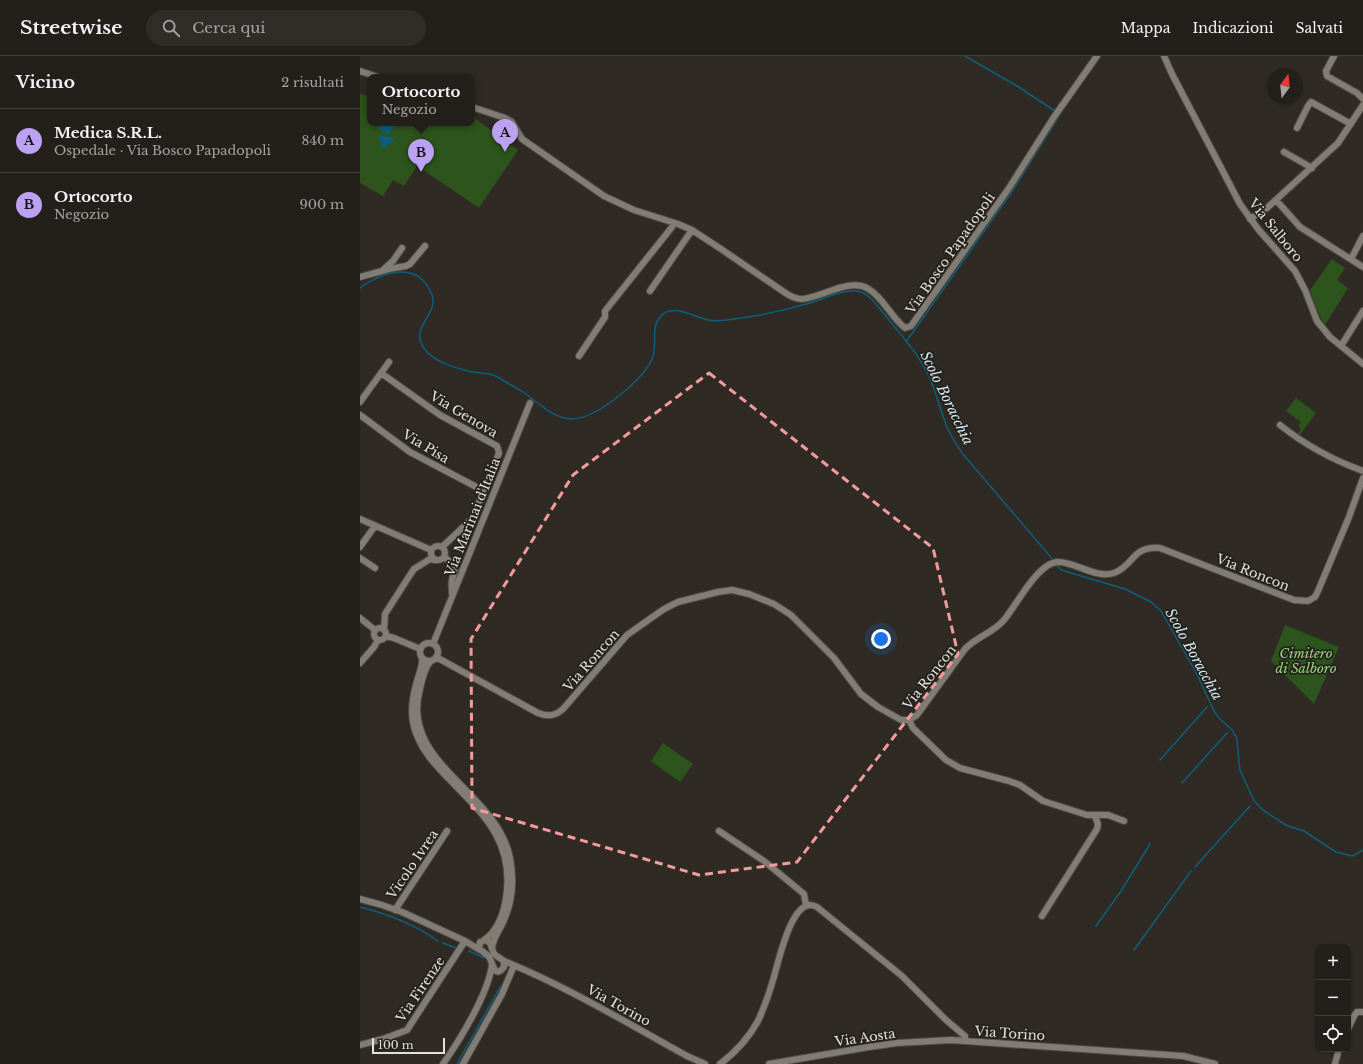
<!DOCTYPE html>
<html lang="it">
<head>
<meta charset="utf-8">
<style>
  :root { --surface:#23201b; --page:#2f2d28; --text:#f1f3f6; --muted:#a3a3a3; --line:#403e3a; --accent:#bca0f2 }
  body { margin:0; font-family:"Libre Baskerville",serif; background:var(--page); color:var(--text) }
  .controls { position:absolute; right:12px; bottom:12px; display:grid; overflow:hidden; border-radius:8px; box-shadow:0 1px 3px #0004 }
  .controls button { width:36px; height:36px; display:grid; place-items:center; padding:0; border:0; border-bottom:1px solid var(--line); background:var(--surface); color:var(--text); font:20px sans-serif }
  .compass { position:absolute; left:907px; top:12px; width:36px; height:36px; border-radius:50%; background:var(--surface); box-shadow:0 1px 3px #0004; rotate:15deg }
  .scale { position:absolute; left:12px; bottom:10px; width:73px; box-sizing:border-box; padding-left:4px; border:2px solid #e3e1dc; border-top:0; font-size:11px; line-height:14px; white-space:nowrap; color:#e3e1dc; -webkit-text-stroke:3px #25221b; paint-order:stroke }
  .you { position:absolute; left:521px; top:583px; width:14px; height:14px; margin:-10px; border:3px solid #fff; border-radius:50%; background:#1a73e8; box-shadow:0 0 0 6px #1a73e833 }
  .badge { display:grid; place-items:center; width:26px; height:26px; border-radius:50%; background:var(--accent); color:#111; font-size:13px; font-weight:700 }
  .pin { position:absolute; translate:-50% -33px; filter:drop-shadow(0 1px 2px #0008) }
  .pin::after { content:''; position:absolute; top:21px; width:14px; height:12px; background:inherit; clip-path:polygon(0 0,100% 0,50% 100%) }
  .popup { position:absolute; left:7px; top:18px; width:108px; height:52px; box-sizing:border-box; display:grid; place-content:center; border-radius:8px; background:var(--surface); filter:drop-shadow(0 1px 3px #0005); font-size:13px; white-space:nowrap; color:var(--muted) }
  .popup b { font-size:15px; color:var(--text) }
  .popup::after { content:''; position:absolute; left:50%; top:100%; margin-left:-8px; border:8px solid transparent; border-top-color:var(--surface) }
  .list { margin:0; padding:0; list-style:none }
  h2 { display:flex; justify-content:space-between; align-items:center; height:52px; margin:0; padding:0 16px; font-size:17px }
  h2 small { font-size:13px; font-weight:400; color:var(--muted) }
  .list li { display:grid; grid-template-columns:26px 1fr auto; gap:12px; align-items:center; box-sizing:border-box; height:64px; padding:0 16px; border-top:1px solid var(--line) }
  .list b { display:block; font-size:15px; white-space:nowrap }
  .list p { margin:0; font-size:13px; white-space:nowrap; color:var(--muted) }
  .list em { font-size:13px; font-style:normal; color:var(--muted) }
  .icon { flex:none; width:22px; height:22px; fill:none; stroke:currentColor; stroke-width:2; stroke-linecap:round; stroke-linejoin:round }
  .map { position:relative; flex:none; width:1003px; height:1008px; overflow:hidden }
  header { display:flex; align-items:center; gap:24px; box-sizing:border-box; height:56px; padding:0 20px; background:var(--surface); border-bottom:1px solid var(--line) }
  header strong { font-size:19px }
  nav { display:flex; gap:22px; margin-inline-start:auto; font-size:14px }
  .search { width:280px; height:36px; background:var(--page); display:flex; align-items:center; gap:10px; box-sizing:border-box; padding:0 14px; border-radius:22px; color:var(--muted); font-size:15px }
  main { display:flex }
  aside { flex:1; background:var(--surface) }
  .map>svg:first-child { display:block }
  .green { fill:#2c541c }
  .water { fill:#0b5f7d }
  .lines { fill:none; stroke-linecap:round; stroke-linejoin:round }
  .stream { stroke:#0b5f7d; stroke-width:1.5 }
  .minor-casing { stroke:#4c4943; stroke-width:8 }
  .minor { stroke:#817d74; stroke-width:6 }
  .marked { fill:none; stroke:#f59b9d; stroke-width:3; stroke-dasharray:8 5; stroke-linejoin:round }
  .labels { text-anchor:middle; stroke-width:3.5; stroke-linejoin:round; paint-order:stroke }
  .street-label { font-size:13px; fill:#e3e1dc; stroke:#25221b }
  .park-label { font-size:13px; font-style:italic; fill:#96d97f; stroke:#25221b }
  .water-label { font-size:14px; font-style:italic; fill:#d2e8f3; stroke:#25221b }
</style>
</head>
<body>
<header>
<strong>Streetwise</strong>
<div class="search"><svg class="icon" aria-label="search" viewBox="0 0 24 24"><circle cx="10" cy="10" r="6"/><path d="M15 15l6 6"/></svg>Cerca qui</div>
<nav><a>Mappa</a><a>Indicazioni</a><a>Salvati</a></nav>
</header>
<main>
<aside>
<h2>Vicino<small>2 risultati</small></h2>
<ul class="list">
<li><span class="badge">A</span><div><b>Medica S.R.L.</b><p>Ospedale · Via Bosco Papadopoli</p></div><em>840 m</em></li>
<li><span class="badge">B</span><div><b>Ortocorto</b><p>Negozio</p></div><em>900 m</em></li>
</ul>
</aside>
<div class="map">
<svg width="1003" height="1008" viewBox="0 0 1003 1008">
  <rect width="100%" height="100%" fill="#2f2b24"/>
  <path class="green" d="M 0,38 L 10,41 L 10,67 L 112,67 L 112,60 L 158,94 L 119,152 L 57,110 L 44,130 L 33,124 L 23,140 L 0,127 Z
    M 972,203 L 985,212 L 977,224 L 988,232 L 965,269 L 958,257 L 959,257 L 956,254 L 950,234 Z
    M 936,342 L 956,357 L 940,379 L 938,377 L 941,373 L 938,370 L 941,366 L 926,355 Z
    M 925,569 L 979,591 L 954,648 L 911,605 Z
    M 303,687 L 333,708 L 320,726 L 291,705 Z"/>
  <path class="water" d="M 22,67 L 37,67 L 28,79 L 18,72 Z
    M 21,79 L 27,81 L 30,81 L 33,83 L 33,86 L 28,88 L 26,92 L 23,92 L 21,89 L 22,86 L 19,84 L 19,81 Z"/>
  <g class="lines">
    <path class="stream" d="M 605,0 L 657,30 L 695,55
      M 0,232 C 23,215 59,204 72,239 C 79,258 50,271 63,291 C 73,306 95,312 112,316 C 119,317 126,317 133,319 C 137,320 141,323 144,325 C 151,329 157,332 163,336 C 178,346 193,363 212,363 C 235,363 283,325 292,303 C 298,290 290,273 300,261 C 312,246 333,261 348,264 C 357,266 365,264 374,263 C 398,260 426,254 450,247 C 464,243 480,234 496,235 C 509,236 517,250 525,259 C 540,278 557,296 568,318 C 576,335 580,354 587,371 C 591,381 597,389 602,397 L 695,506
      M 547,284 L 551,279 L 651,137 L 699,60 L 700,57
      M 697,509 L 701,514 L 765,533 L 791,546 L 801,555 L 837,618 L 854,655 L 859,662 L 872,674 L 877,683 L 879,707 L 880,714 L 894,745 L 904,755 L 921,766 L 928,770 L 944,775 L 976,796 L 993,800 L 1003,794
      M 800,704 L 847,651
      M 822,727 L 867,677
      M 835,811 L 890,750
      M 0,851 C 28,858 54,868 78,885
      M 736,870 L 761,835 L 790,788
      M 83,887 L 96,892
      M 774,894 L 831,815
      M 109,895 L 125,902
      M 97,1008 L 140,931"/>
    <g class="minor-casing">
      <path id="minor" d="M 804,0 L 812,18 L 880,148 L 898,173 L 935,215 L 945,234 L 957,265 L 970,281 L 1003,308
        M 974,0 L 966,15 L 967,20 L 997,37 L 1003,43
        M 0,15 L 18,21
        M 112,51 L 145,62 L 152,66 L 162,83 L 244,140 L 274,154 L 318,168 L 332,174 L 361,193 L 427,238 C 432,241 436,243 442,243 C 461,242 488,222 507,232 C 523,241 531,261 545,272 L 551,270 L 649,132 L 694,61 L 737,0
        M 937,72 L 948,50 L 951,46 L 991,68
        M 924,96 L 952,112
        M 916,144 L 940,171 L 1003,211
        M 890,163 L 907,152 L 978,87 L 1003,49
        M 991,203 L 1003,180
        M 24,213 L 33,205 L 42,192
        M 0,221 L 29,213 L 46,210 L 50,208 L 65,190
        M 290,235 L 332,174
        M 981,290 L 1003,255
        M 219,300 L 245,261 L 245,255 L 312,171 L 313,167
        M 21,317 L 80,359 L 137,390 L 139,397 L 113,462 L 82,491
        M 0,346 L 29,306
        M 0,359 L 50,396 L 124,435
        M 920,369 C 945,389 973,404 1003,415
        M 0,463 L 71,494
        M71 497a7 7 0 1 1 14 0a7 7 0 1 1-14 0Z
        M 0,491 L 15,470
        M 84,501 C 98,511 96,509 92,524 C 91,528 92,533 92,537
        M 0,502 L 15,512
        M 0,562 L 15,574
        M14 578a6 6 0 1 1 12 0a6 6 0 1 1-12 0Z
        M 24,574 L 25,558 L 50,519 L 54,513 L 70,503 L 75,504
        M 26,580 L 34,582 L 60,593
        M60 596a9 9 0 1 1 18 0a9 9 0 1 1-18 0Z
        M 73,588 L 170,347
        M 76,601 L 178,657 C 188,661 195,660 203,653 L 267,579 L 304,553 L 318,546 L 358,536 L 372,534 L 389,538 L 414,548 L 431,559 L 474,602 L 501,638 L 518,651 L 541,664 L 549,664 L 557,659 L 605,593 C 616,581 633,577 644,564 C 656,550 678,506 698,506 C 716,506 736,523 754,517 C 774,510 771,490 800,492 L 934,544 L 948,545 L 955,541 L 958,535 L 989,461 L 1003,422
        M 62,602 C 63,610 59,617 57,625 C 51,646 49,664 59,684 C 65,698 76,709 86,720 C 123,758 155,785 146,842 C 144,857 137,876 124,884
        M 71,605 C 64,612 62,624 60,633 C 39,707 137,735 150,802 C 154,823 153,844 144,864 C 140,874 133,882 132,892
        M 0,607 L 14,591 L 18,584
        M 549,664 L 553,672 L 586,704 L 600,712 L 649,725 L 660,729 L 683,745 L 727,759 L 748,759 L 764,765
        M 359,775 L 404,805 L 438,833 L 444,838 L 446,849
        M 0,843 L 22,849 L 42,856 L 105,885 L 120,894
        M 35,854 L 87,775
        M 682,860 L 737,773 L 738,768 L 735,760
        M 126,884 L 130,887 L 134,898 L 144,905 L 144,911 C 134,924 133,906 129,901 C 126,897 122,896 119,892 L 120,886 Z
        M 144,905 C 208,931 267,967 327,1000 L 345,1008
        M 988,973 L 994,960 L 997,956 L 1003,956
        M 0,989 L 23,983 L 47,974 L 105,885
        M 83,1008 C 100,984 128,938 132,909
        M 103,1008 L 142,938 L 153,912
        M 360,1008 C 376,996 388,983 398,965 C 404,952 409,938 413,924 C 418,909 432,836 457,851 L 542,920 L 586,964 L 605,980 L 605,984
        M 409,1008 L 509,991 L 537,987 L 591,984 L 823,1000 L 855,1008
        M 975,1008 L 979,993"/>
    </g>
    <use href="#minor" class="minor"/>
  </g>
  <path class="marked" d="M 349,317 L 573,492 L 598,598 L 437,806 L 339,819 L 112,752 L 111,583 L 213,419 Z"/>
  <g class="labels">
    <g class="street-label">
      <text transform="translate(916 174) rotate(51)" y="5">Via Salboro</text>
      <text transform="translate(590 197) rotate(-55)" y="5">Via Bosco Papadopoli</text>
      <text transform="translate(104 358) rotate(31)" y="5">Via Genova</text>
      <text transform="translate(66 390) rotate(31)" y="5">Via Pisa</text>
      <text transform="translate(112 461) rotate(-68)" y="5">Via Marinai d'Italia</text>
      <text transform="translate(893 516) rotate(22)" y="5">Via Roncon</text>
      <text transform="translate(231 604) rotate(-49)" y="5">Via Roncon</text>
      <text transform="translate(569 621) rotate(-52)" y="5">Via Roncon</text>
      <text transform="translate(52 808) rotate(-56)" y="5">Vicolo Ivrea</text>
      <text transform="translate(60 933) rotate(-56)" y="5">Via Firenze</text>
      <text transform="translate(259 949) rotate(29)" y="5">Via Torino</text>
      <text transform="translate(650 977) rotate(4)" y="5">Via Torino</text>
      <text transform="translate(505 981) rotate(-8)" y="5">Via Aosta</text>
    </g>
    <g class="park-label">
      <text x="946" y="602">Cimitero<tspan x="946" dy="15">di Salboro</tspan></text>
    </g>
    <g class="water-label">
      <text transform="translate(587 342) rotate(64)" y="5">Scolo Boracchia</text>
      <text transform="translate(834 598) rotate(61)" y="5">Scolo Boracchia</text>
    </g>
  </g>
</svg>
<div class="controls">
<button>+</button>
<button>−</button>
<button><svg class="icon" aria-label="locate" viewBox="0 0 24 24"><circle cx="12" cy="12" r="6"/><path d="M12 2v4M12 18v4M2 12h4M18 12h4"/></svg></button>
</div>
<svg class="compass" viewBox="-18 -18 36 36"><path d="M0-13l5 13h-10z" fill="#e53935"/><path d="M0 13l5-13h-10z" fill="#a3a3a3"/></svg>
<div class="scale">100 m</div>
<div class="you"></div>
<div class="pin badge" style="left:145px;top:96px">A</div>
<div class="pin badge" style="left:61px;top:116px">B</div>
<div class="popup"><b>Ortocorto</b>Negozio</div>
</div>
</main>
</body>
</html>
